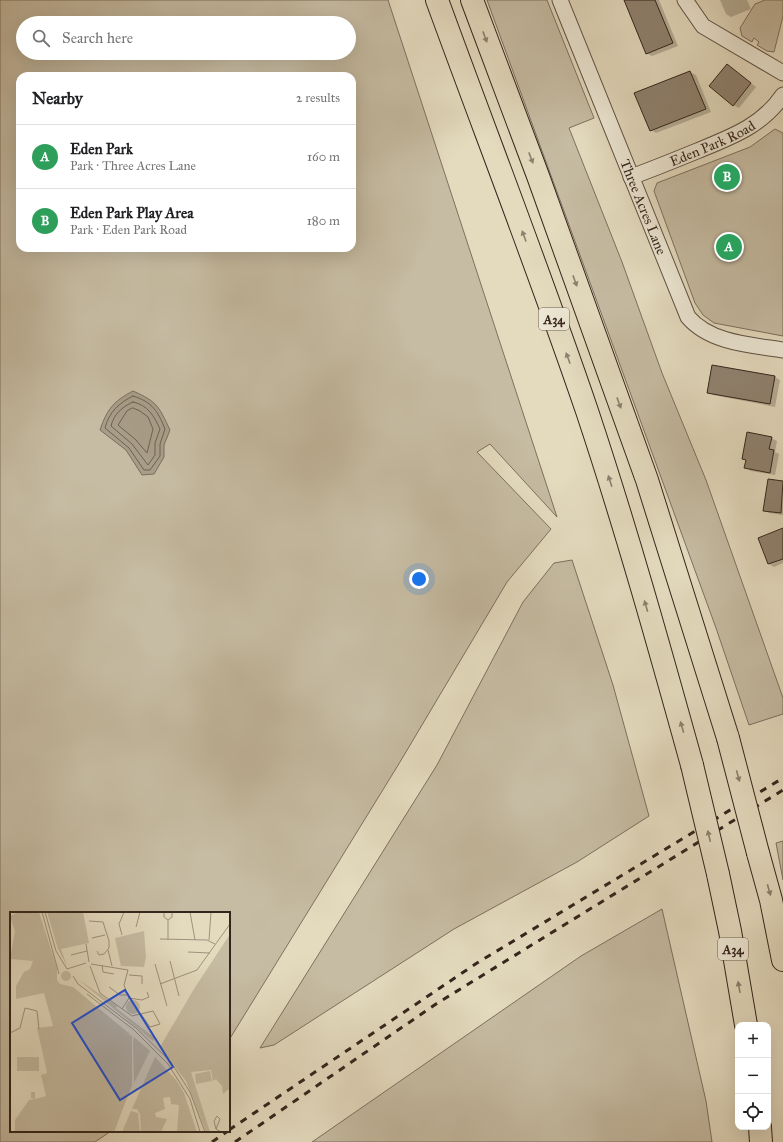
<!DOCTYPE html>
<html lang="en">
<head>
<meta charset="utf-8">
<style>
  :root { --surface:#fff; --page:#f2f2f2; --text:#202124; --muted:#757577; --line:#e0e0e0; --accent:#8f2418 }
  body { margin:0; font-family:"IM FELL Great Primer",serif; background:var(--page); color:var(--text) }
  .controls { position:absolute; right:12px; bottom:12px; display:grid; overflow:hidden; border-radius:8px; box-shadow:0 4px 16px #0002 }
  .controls button { width:36px; height:36px; display:grid; place-items:center; padding:0; border:0; border-bottom:1px solid var(--line); background:var(--surface); color:var(--text); font:20px sans-serif }
  .you { position:absolute; left:419px; top:579px; width:14px; height:14px; margin:-10px; border:3px solid #fff; border-radius:50%; background:#1a73e8; box-shadow:0 0 0 6px #1a73e833 }
  .badge { display:grid; place-items:center; width:26px; height:26px; border-radius:50%; background:var(--accent); color:#fff; font-size:13px; font-weight:700 }
  .pin { position:absolute; translate:-50% -50%; border:2px solid #fff; box-shadow:0 1px 4px #0006 }
  .list { margin:0; padding:0; list-style:none }
  h2 { display:flex; justify-content:space-between; align-items:center; height:52px; margin:0; padding:0 16px; font-size:17px }
  h2 small { font-size:13px; font-weight:400; color:var(--muted) }
  .list li { display:grid; grid-template-columns:26px 1fr auto; gap:12px; align-items:center; box-sizing:border-box; height:64px; padding:0 16px; border-top:1px solid var(--line) }
  .list b { display:block; font-size:15px; white-space:nowrap }
  .list p { margin:0; font-size:13px; white-space:nowrap; color:var(--muted) }
  .list em { font-size:13px; font-style:normal; color:var(--muted) }
  .icon { flex:none; width:22px; height:22px; fill:none; stroke:currentColor; stroke-width:2; stroke-linecap:round; stroke-linejoin:round }
  .map { position:relative; flex:none; width:783px; height:1142px; overflow:hidden }
  .search { position:absolute; background:var(--surface); box-shadow:0 4px 16px #0002; left:16px; top:16px; width:340px; height:44px; display:flex; align-items:center; gap:10px; box-sizing:border-box; padding:0 14px; border-radius:22px; color:var(--muted); font-size:15px }
  .panel { position:absolute; background:var(--surface); box-shadow:0 4px 16px #0002; left:16px; top:72px; width:340px; height:180px; border-radius:12px }
  .map>svg:first-child { display:block }
  .green { fill:#c6bca3; stroke:#7d7060; fill-rule:evenodd }
  .water { fill:#a89d88; stroke:#7a6d5d }
  .shadow { fill:#0003 }
  .lines { fill:none; stroke-linecap:round; stroke-linejoin:round }
  .shore { stroke:#6e6052; stroke-width:1 }
  .building { fill:#908371; stroke:#34241c }
  .street-casing { stroke:#605245; stroke-width:17 }
  .highway-casing { stroke:#34241c; stroke-width:24 }
  .street { stroke:#ede8d5; stroke-width:15 }
  .highway { stroke:#e4dbbf; stroke-width:22 }
  .rail { stroke:#34241c; stroke-width:3; stroke-dasharray:7 7; stroke-linecap:butt }
  .highway-bridge-casing { stroke:#34241c; stroke-width:24; stroke-linecap:butt }
  .highway-bridge { stroke:#e4dbbf; stroke-width:22 }
  .oneway { fill:#8c806e }
  .labels { text-anchor:middle; stroke-width:4; stroke-linejoin:round; paint-order:stroke }
  .shield { fill:#ede8d5; stroke:#6c5f54; stroke-width:1 }
  .shield-label { font-size:13px; font-weight:bold; fill:#34241c }
  .street-label { font-size:14px; fill:#34241c; stroke:#ede8d5 }
  .inset-road { fill:none; stroke:#9e927e; stroke-width:1 }
  .view { fill:#1d4ed8; fill-opacity:0.15; stroke:#1d4ed8; stroke-width:2 }
  .inset-edge { fill:none; stroke:#34241c; stroke-width:2 }
</style>
</head>
<body>
<div class="map">
<svg width="783" height="1142" viewBox="0 0 783 1142">
  <rect width="100%" height="100%" fill="#e4dbbf"/>
  <filter id="stains"><feTurbulence type="fractalNoise" baseFrequency=".005" numOctaves="4"/><feColorMatrix values="0 0 0 0 .2 0 0 0 0 .09 0 0 0 0 .02 0 0 0 .5 -.17"/></filter>
  <radialGradient id="worn" r=".72"><stop offset=".6" stop-color="#630" stop-opacity="0"/><stop offset="1" stop-color="#630" stop-opacity=".3"/></radialGradient>
  <path class="green" d="M 0,0 L 388,0 L 557,517 L 490,444 L 477,452 L 551,529 L 507,582 L 400,762 L 229,1040 L 229,913 L 11,913 L 11,1131 L 111,1131 L 95,1142 L 0,1142 ZM 23,23 L 349,23 L 349,53 L 23,53 ZM 20,76 L 352,76 L 352,248 L 20,248 Z
    M 487,0 L 547,0 L 594,118 L 569,128 L 622,262 L 662,373 L 706,480 L 783,698 L 783,714 L 749,725 L 716,628 Z
    M 765,0 L 783,0 L 783,16 L 774,52 L 767,51 L 757,45 L 759,42 L 754,38 L 752,42 L 742,36 L 740,28 L 755,4 Z
    M 775,129 L 783,133 L 783,336 L 714,323 L 703,315 L 695,303 L 654,191 L 657,183 L 750,147 Z
    M 572,560 L 613,685 L 649,816 L 577,862 L 454,929 L 274,1045 L 260,1048 L 437,765 L 523,602 L 554,563 Z
    M 783,841 L 783,880 L 776,843 Z
    M 662,909 L 706,1101 L 712,1142 L 312,1142 L 581,956 Z"/>
  <path class="water" d="M 133,391 C 158,402 159,407 170,430 L 164,445 L 164,457 L 154,474 L 142,475 L 126,450 L 100,430 C 107,409 114,401 133,391 Z"/>
  <path class="shadow" d="M 625,0 L 659,0 L 678,46 L 652,56 L 646,53 Z
    M 720,0 L 747,0 L 751,9 L 731,17 L 726,14 Z
    M 733,69 L 756,87 L 739,108 L 733,105 Z
    M 690,72 L 696,75 L 711,112 L 656,133 L 651,130 L 636,93 Z
    M 775,377 L 780,380 L 775,407 L 713,395 L 708,392 Z
    M 771,438 L 777,441 L 775,452 L 779,454 L 775,475 L 751,471 L 746,468 L 747,461 L 743,458 Z
    M 769,480 L 783,482 L 783,515 L 769,513 L 764,510 Z
    M 783,531 L 783,563 L 774,567 L 769,564 L 759,539 Z"/>
  <g class="lines">
    <path class="shore" d="M 133,396 C 153,402 158,412 165,429 L 160,444 L 160,456 L 150,470 L 144,470 L 129,448 L 105,428 C 109,412 119,403 133,396 Z
      M 133,402 C 148,405 154,416 160,429 L 155,443 L 155,455 L 148,465 L 132,444 L 111,426 C 114,414 122,407 133,402 Z
      M 133,408 L 140,411 L 148,417 L 153,429 L 147,453 L 135,439 L 118,425 L 127,411 Z"/>
  </g>
  <path class="building" d="M 624,0 L 655,0 L 673,43 L 646,54 Z
    M 727,64 L 751,83 L 733,106 L 709,86 Z
    M 690,71 L 706,109 L 650,131 L 634,93 Z
    M 712,365 L 775,376 L 770,404 L 707,393 Z
    M 747,432 L 772,437 L 769,449 L 774,450 L 770,473 L 744,468 L 746,460 L 742,459 Z
    M 768,479 L 783,481 L 781,513 L 763,511 Z
    M 783,528 L 783,559 L 768,564 L 758,538 Z"/>
  <g class="lines">
    <g class="street-casing">
      <g id="street">
        <path id="s1" d="M 560,0 L 688,317 C 710,343 751,345 783,350"/>
        <path d="M 685,0 L 703,26 L 783,73"/>
        <path id="s2" d="M 631,177 C 653,169 675,160 697,151 C 731,137 762,126 783,95"/>
      </g>
    </g>
    <g class="highway-casing">
      <path id="highway" d="M 437,0 C 487,137 540,273 587,411 C 626,528 659,646 692,765
        M 472,0 L 538,176 L 647,480 L 728,738
        M 758,853 L 771,900 L 783,960
        M 718,874 L 730,931 L 746,1025
        M 760,1127 L 761,1142"/>
    </g>
    <use href="#street" class="street"/>
    <use href="#highway" class="highway"/>
    <path class="rail" d="M 229,1130 L 477,963 L 783,778
      M 212,1142 L 228,1131
      M 235,1142 L 436,1004 L 783,790"/>
    <g class="highway-bridge-casing">
      <path id="highway-bridge" d="M 728,738 L 758,853
        M 692,765 L 718,874"/>
    </g>
    <use href="#highway-bridge" class="highway-bridge"/>
  </g>
  <defs><path id="oneway-solid" d="M-6-.8H1V-3.2L6.5 0L1 3.2V.8H-6Z"/></defs>
  <g class="oneway">
    <use href="#oneway-solid" transform="translate(485 37) rotate(70)"/>
    <use href="#oneway-solid" transform="translate(531 158) rotate(69)"/>
    <use href="#oneway-solid" transform="translate(524 236) rotate(-110)"/>
    <use href="#oneway-solid" transform="translate(575 281) rotate(70)"/>
    <use href="#oneway-solid" transform="translate(568 358) rotate(-110)"/>
    <use href="#oneway-solid" transform="translate(619 403) rotate(70)"/>
    <use href="#oneway-solid" transform="translate(610 481) rotate(-108)"/>
    <use href="#oneway-solid" transform="translate(646 606) rotate(-106)"/>
    <use href="#oneway-solid" transform="translate(682 727) rotate(-106)"/>
    <use href="#oneway-solid" transform="translate(738 776) rotate(75)"/>
    <use href="#oneway-solid" transform="translate(709 836) rotate(-103)"/>
    <use href="#oneway-solid" transform="translate(769 890) rotate(74)"/>
    <use href="#oneway-solid" transform="translate(739 987) rotate(-100)"/>
  </g>
  <g class="labels">
    <g class="shield">
      <rect x="539" y="308" width="30" height="22" rx="3"/>
      <rect x="718" y="938" width="30" height="22" rx="3"/>
    </g>
    <g class="shield-label">
      <text x="554" y="324">A34</text>
      <text x="733" y="954">A34</text>
    </g>
    <g class="street-label">
      <text dy="5" stroke="none"><textPath href="#s2" startOffset="88">Eden Park Road</textPath></text>
      <text dy="5" stroke="none"><textPath href="#s1" startOffset="223">Three Acres Lane</textPath></text>
    </g>
  </g>
  <g transform="translate(10 912)">
    <rect width="220" height="220" fill="#e4dbbf"/>
    <path d="M 8,0 L 29,0 L 47,56 L 47,68 L 50,72 L 63,75 L 121,123 L 113,121 L 122,124 L 122,173 L 104,220 L 5,220 L 5,208 L 19,188 L 25,187 L 21,186 L 21,180 L 25,180 L 25,187 L 36,184 L 31,163 L 37,161 L 27,116 L 43,114 L 34,81 L 6,87 L 6,74 L 14,60 L 20,57 L 23,49 L 0,47 L 5,19 L 0,4 ZM 37,0 L 73,0 L 79,31 L 51,37 L 57,54 L 48,37 ZM 134,19 L 136,45 L 134,55 L 111,54 L 105,26 ZM 220,22 L 220,176 L 213,182 L 212,174 L 206,167 L 203,169 L 201,158 L 181,160 L 200,220 L 196,220 L 176,169 L 150,135 L 184,77 ZM51 64a5 5 0 1 1 10 0a5 5 0 1 1-10 0ZM 69,68 L 107,94 L 106,96 L 145,126 L 143,129 ZM116 95a7 7 0 1 1 14 0a7 7 0 1 1-14 0ZM 124,125 L 140,139 L 124,171 L 123,130 ZM 7,145 L 29,145 L 29,159 L 7,159 ZM 145,145 L 166,168 L 174,181 L 187,220 L 167,220 L 169,193 L 161,192 L 160,185 L 153,186 L 155,197 L 145,201 L 146,205 L 157,207 L 151,220 L 131,220 L 130,202 L 127,197 L 122,197 ZM 200,159 L 202,169 L 186,172 L 185,162 ZM 121,199 L 128,201 L 130,220 L 112,220 Z" fill="#c6bca3"/>
    <path class="inset-road" d="M 32,0 L 49,62M 35,0 L 46,39 L 57,57M 154,0 L 154,5 L 158,8 L 162,5 L 162,0M 180,0 L 185,28M 158,8 L 158,28M 79,9 L 93,10 L 99,29 L 99,36 L 94,42 L 89,43 L 87,39M 126,15 L 130,0M 112,23 L 109,12 L 114,0M 82,26 L 95,23M 150,27 L 197,28 L 205,32M 199,28 L 201,0M 76,32 L 79,50M 98,38 L 102,54M 178,40 L 200,41M 61,43 L 77,39M 160,49 L 169,84M 81,52 L 118,58 L 114,73 L 119,86 L 112,97M 145,52 L 157,94M 92,53 L 93,60 L 104,62M 80,54 L 90,81 L 122,104 L 143,99 L 150,112 L 140,115 L 131,102M 57,57 L 76,51M 119,63 L 132,64 L 132,72M 63,64 L 68,72 L 126,116 L 161,150 L 180,180 L 195,220M 150,72 L 187,58 L 220,12M 99,75 L 110,83 L 119,83M 77,82 L 124,118 L 158,152 L 180,187 L 190,220M 119,86 L 132,88 L 139,85 L 137,80M 27,99 L 29,117M 0,121 L 10,116 L 15,96 L 27,99M 206,217 L 210,207 L 207,204 L 204,209 L 206,217 L 211,220"/>
    <path class="view" d="M 115,78 L 163,155 L 110,188 L 62,111 Z"/>
    <rect width="220" height="220" class="inset-edge"/>
  </g>
  <rect width="100%" height="100%" filter="url(#stains)"/>
  <rect width="100%" height="100%" fill="url(#worn)"/>
</svg>
<div class="controls">
<button>+</button>
<button>−</button>
<button><svg class="icon" aria-label="locate" viewBox="0 0 24 24"><circle cx="12" cy="12" r="6"/><path d="M12 2v4M12 18v4M2 12h4M18 12h4"/></svg></button>
</div>
<div class="you"></div>
<div class="pin badge" style="left:729px;top:247px;background:#2e9e5b">A</div>
<div class="pin badge" style="left:727px;top:177px;background:#2e9e5b">B</div>
<div class="search"><svg class="icon" aria-label="search" viewBox="0 0 24 24"><circle cx="10" cy="10" r="6"/><path d="M15 15l6 6"/></svg>Search here</div>
<section class="panel">
<h2>Nearby<small>2 results</small></h2>
<ul class="list">
<li><span class="badge" style="background:#2e9e5b">A</span><div><b>Eden Park</b><p>Park · Three Acres Lane</p></div><em>160 m</em></li>
<li><span class="badge" style="background:#2e9e5b">B</span><div><b>Eden Park Play Area</b><p>Park · Eden Park Road</p></div><em>180 m</em></li>
</ul>
</section>
</div>
</body>
</html>
